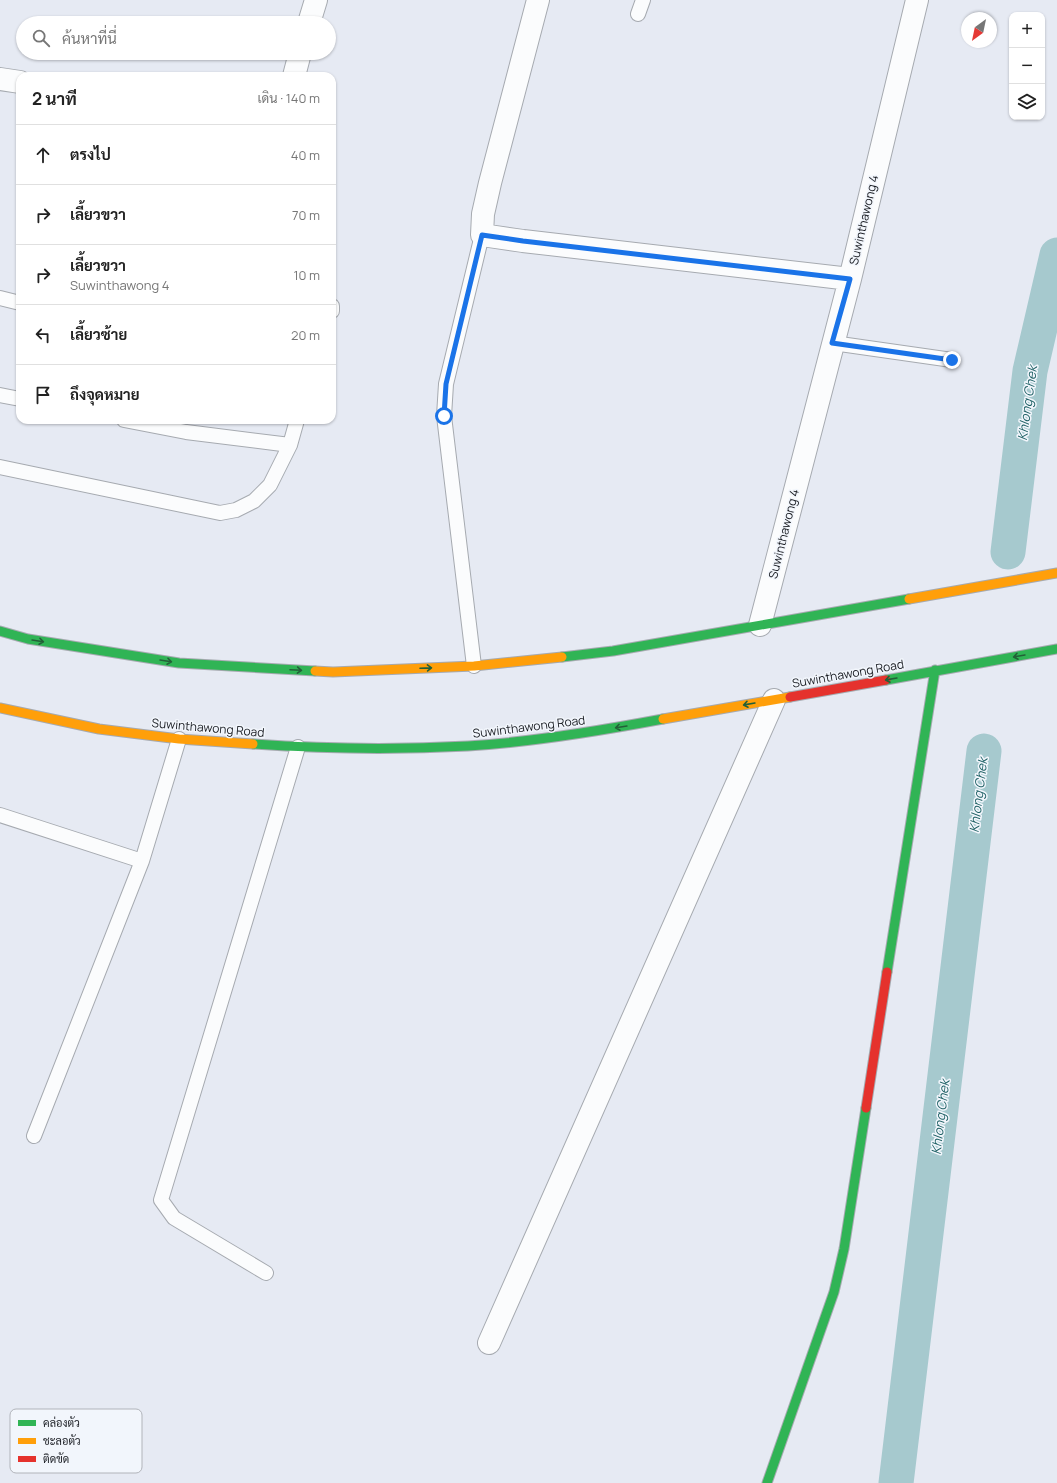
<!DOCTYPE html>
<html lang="th">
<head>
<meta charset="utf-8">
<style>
  :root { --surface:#fff; --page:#f2f2f2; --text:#222; --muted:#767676; --line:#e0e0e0 }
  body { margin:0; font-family:Manrope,Sarabun,sans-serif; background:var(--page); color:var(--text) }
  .controls { position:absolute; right:12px; top:12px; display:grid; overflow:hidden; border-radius:8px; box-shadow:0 1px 3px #0004 }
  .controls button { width:36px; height:36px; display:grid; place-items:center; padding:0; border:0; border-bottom:1px solid var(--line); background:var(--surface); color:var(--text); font:20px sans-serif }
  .compass { position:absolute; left:961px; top:12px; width:36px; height:36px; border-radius:50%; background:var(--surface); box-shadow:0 1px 3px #0004; rotate:213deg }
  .stop { position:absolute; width:12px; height:12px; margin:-9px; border:3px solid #1a73e8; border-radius:50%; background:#fff }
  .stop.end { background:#1a73e8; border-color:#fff; box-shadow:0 1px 4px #0008 }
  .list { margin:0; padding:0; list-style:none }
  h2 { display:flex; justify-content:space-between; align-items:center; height:52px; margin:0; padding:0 16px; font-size:17px }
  h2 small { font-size:13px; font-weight:400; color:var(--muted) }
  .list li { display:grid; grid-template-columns:26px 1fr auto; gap:12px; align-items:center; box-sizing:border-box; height:60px; padding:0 16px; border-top:1px solid var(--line) }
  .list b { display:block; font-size:15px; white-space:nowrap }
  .list p { margin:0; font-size:13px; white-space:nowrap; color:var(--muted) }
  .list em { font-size:13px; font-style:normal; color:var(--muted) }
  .icon { flex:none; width:22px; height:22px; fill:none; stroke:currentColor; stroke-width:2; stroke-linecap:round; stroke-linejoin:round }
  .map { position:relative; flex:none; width:1057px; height:1483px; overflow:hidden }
  .search { position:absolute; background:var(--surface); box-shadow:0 1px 3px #0004; left:16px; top:16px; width:320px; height:44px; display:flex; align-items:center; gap:10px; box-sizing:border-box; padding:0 14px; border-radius:22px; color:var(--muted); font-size:15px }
  .panel { position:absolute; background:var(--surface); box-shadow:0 1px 3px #0004; left:16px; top:72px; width:320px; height:352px; border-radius:12px }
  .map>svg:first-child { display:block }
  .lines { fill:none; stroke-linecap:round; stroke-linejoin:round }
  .canal { stroke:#a6c9ce; stroke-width:35 }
  .lane-casing { stroke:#a6aab0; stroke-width:16 }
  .street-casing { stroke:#a6aab0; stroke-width:24 }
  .fast-casing { stroke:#a6aab0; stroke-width:11 }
  .slow-casing { stroke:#a6aab0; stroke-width:11 }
  .jam-casing { stroke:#a6aab0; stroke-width:11 }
  .lane { stroke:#fbfcfd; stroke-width:14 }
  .street { stroke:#fbfcfd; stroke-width:22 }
  .fast { stroke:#30b455; stroke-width:9 }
  .slow { stroke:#ff9f0a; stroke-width:9 }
  .jam { stroke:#e5322d; stroke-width:9 }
  .oneway { stroke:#236038 }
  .route { stroke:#1a73e8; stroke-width:5 }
  .labels { text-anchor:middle; stroke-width:3; stroke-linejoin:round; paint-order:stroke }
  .street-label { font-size:12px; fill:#181b21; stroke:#f2f6fc }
  .water-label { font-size:13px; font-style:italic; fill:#1f6165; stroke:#f2f6fc }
  .key { fill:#f2f6fc; stroke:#b1b4ba; stroke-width:1 }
  .key-label { font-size:11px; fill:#181b21 }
</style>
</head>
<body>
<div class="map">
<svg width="1057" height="1483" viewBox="0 0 1057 1483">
  <rect width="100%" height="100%" fill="#e6eaf3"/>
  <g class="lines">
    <path class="canal" d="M 1008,552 L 1030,371 L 1057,255
      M 896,1483 L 984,751"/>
    <g class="lane-casing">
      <path id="lane" d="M 638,14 L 643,0
        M 0,298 L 20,303
        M 332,306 L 332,311
        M 833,343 L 952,360
        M 0,395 L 20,399
        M 124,420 L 186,432 L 290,445
        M 0,467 L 220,513 L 236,510 L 254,501 L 270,485 L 290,445 L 297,420
        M 474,666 L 444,416 L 446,384 L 482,235
        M 0,815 L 142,861
        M 34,1136 L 142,861 L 179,739
        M 266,1273 L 174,1218 L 161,1200 L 298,747"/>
    </g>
    <g class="street-casing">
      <path id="street" d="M 538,0 L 490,183 L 483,214 L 482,235 L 523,241 L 850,279
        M 309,23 L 316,0
        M 294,76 L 300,53
        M 0,79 L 20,82
        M 760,625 L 850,279 L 917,0
        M 489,1343 L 774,700"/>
    </g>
    <g class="fast-casing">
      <path id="fast" d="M 0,631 L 28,639 L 179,663 L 315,671
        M 562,657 L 613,651 L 909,599
        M 886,680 L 1057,649
        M 253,744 C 325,749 396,750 468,746 C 533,742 599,731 663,719
        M 887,972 L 935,670
        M 767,1483 L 834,1292 L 844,1249 L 866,1108"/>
    </g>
    <g class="slow-casing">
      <path id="slow" d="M 909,599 L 1057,573
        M 315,671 L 333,672 L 474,666 L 562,657
        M 0,708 L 99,729 L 179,739 L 253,744
        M 663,719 L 790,697"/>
    </g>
    <g class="jam-casing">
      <path id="jam" d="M 790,697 L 886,680
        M 866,1108 L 887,972"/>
    </g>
    <use href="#lane" class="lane"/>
    <use href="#street" class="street"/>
    <use href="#fast" class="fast"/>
    <use href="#slow" class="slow"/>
    <use href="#jam" class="jam"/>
  </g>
  <defs><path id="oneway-shaft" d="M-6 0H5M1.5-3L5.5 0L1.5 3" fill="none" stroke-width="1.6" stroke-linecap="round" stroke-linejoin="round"/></defs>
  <g class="oneway">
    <use href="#oneway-shaft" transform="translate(38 641) rotate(9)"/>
    <use href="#oneway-shaft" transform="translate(1019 656) rotate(170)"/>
    <use href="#oneway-shaft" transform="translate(166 661) rotate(9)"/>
    <use href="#oneway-shaft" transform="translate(426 668) rotate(-2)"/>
    <use href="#oneway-shaft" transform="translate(296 670) rotate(3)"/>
    <use href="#oneway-shaft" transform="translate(891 679) rotate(170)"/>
    <use href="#oneway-shaft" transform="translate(749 704) rotate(170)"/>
    <use href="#oneway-shaft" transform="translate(621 727) rotate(171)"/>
  </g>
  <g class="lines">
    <path class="route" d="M 444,416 L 446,384 L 482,235 L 523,241 L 850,279 L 832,343 L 952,360"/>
  </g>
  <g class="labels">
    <g class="street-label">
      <text transform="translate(864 220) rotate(-77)" y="4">Suwinthawong 4</text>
      <text transform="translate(784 534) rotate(-76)" y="4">Suwinthawong 4</text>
      <text transform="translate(848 674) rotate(-10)" y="4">Suwinthawong Road</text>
      <text transform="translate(529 727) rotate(-7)" y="4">Suwinthawong Road</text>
      <text transform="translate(208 728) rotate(5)" y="4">Suwinthawong Road</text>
    </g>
    <g class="water-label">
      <text transform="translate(1027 403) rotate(-82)" y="5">Khlong Chek</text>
      <text transform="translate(978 795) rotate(-83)" y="5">Khlong Chek</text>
      <text transform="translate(940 1117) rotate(-83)" y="5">Khlong Chek</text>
    </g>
  </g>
  <rect x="10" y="1409" width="132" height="64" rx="6" class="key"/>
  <rect x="18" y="1420" width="18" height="6" fill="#30b455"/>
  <rect x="18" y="1438" width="18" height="6" fill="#ff9f0a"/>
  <rect x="18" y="1456" width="18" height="6" fill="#e5322d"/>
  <g class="key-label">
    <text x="43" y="1427">คล่องตัว</text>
    <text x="43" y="1445">ชะลอตัว</text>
    <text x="43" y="1463">ติดขัด</text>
  </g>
</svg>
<div class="controls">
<button>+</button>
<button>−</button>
<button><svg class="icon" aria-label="layers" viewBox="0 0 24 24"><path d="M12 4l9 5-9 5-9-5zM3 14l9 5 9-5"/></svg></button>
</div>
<svg class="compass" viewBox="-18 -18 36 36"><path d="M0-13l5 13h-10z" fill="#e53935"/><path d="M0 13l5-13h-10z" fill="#767676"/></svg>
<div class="stop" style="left:444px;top:416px"></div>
<div class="stop end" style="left:952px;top:360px"></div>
<div class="search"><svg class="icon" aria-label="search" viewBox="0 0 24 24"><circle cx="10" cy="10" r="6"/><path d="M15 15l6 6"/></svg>ค้นหาที่นี่</div>
<section class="panel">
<h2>2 นาที<small>เดิน · 140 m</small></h2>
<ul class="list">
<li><svg class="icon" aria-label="ahead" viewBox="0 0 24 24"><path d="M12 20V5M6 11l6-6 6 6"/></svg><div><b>ตรงไป</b></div><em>40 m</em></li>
<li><svg class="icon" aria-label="right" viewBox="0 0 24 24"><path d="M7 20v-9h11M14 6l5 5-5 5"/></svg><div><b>เลี้ยวขวา</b></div><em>70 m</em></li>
<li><svg class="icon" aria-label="right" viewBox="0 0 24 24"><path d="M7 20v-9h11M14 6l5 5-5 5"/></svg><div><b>เลี้ยวขวา</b><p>Suwinthawong 4</p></div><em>10 m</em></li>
<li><svg class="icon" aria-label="left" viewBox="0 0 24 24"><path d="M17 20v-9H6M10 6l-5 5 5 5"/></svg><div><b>เลี้ยวซ้าย</b></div><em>20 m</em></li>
<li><svg class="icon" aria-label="arrive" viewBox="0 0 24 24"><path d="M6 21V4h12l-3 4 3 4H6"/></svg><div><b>ถึงจุดหมาย</b></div></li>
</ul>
</section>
</div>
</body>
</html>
